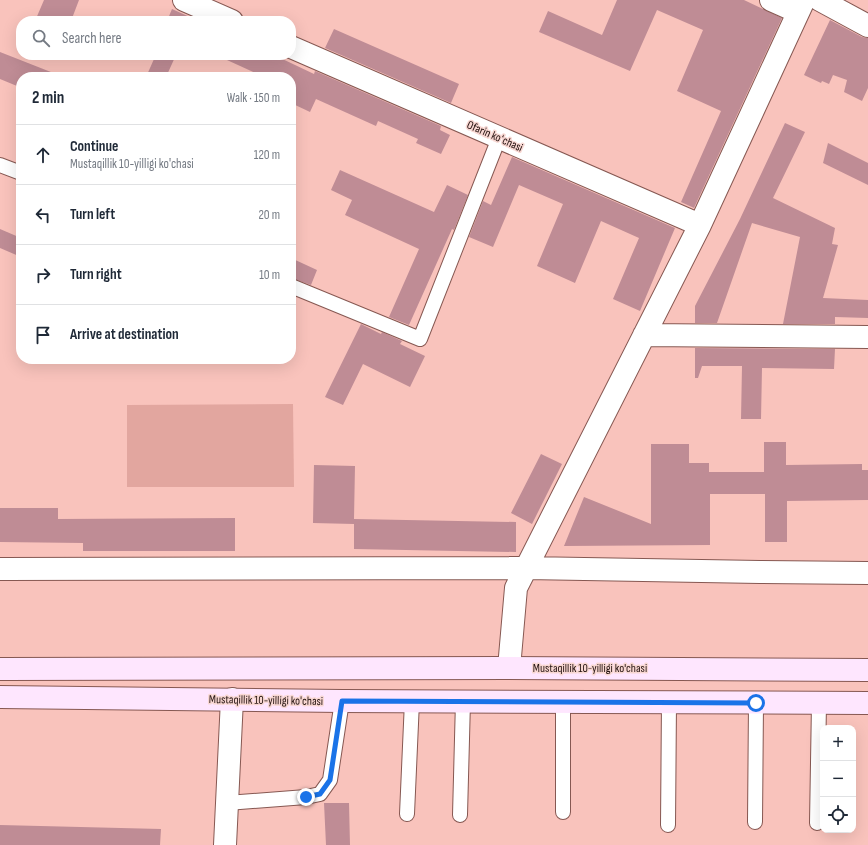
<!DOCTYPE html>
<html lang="en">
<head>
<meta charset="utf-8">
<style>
  :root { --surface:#fff; --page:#f2f2f3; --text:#1f2937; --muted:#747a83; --line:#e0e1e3 }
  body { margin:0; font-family:"Sofia Sans Condensed",sans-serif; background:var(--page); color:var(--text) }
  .controls { position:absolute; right:12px; bottom:12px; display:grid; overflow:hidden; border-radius:8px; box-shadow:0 4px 16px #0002 }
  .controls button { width:36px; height:36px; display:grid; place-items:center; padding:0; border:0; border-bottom:1px solid var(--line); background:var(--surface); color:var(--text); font:20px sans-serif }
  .stop { position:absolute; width:12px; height:12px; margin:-9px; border:3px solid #1a73e8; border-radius:50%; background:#fff }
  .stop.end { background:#1a73e8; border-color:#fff; box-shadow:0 1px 4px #0008 }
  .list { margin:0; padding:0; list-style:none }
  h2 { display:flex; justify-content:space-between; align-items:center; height:52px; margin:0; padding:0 16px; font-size:17px }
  h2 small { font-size:13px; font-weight:400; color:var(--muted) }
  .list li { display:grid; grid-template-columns:26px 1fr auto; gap:12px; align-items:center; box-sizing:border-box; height:60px; padding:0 16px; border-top:1px solid var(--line) }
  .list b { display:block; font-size:15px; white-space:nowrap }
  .list p { margin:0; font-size:13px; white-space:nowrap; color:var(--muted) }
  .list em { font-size:13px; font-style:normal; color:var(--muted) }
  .icon { flex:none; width:22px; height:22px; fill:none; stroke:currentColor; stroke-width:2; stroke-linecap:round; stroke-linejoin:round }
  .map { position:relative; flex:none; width:868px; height:845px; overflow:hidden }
  .search { position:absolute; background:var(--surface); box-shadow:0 4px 16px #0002; left:16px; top:16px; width:280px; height:44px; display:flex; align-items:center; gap:10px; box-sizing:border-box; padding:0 14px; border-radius:16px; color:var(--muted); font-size:15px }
  .panel { position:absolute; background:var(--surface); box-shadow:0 4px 16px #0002; left:16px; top:72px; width:280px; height:292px; border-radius:16px }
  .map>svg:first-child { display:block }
  .green { fill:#e2a69f }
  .building { fill:#bf8c95 }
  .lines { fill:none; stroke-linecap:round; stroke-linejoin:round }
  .lane-casing { stroke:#865852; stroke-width:16 }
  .street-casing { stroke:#865852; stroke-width:24 }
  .secondary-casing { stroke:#865852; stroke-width:24 }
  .lane { stroke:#fff; stroke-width:14 }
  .street { stroke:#fff; stroke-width:22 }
  .secondary { stroke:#fee6fe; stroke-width:22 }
  .route { stroke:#1a73e8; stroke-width:5 }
  .labels { text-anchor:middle; stroke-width:3; stroke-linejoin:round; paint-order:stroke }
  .street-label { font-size:12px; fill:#23110f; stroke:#f8d7d2 }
</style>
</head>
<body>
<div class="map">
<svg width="868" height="845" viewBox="0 0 868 845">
  <rect width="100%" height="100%" fill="#f9c3bc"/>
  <path class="green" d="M 293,404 L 294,487 L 127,487 L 127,405 Z"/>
  <path class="building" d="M 44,0 L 79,0 L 71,21 L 35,21 Z
    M 617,0 L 744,0 L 782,18 L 694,208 L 681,202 L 721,111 L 677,91 L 703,30 L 657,10 L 630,71 L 539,32 L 548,11 L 602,35 Z
    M 172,9 L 192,18 L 199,21 L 167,21 Z
    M 830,20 L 862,37 L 868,38 L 868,88 L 862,101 L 844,92 L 847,80 L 833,75 L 829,84 L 822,81 L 821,83 L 804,75 Z
    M 334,29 L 459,84 L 451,103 L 325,48 Z
    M 0,52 L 61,76 L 61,77 L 21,77 L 17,86 L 0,79 Z
    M 152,55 L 176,55 L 166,77 L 146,77 L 154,59 L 150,58 Z
    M 216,55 L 274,55 L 314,74 L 315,71 L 441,126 L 440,130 L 450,135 L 441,154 L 416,143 L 418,139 L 378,121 L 376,126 L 316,99 L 310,112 L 291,103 L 291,77 L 264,77 Z
    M 785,123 L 805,132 L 773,198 L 835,228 L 832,244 L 838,245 L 823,298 L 868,300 L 868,318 L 835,317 L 835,324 L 783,324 L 800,237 L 752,223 L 717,323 L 695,323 L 695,306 L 740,219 Z
    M 828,143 L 868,163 L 868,185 L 823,163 Z
    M 512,157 L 675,228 L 640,311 L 613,299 L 639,238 L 601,221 L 575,283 L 537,266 L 563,204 L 519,185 L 493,247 L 469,237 L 483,201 L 491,205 Z
    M 340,170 L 434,212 L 447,185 L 468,195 L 454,230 L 452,229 L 409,325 L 389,317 L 419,249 L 345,215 L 352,200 L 331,190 Z
    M 0,229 L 21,238 L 21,257 L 0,248 Z
    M 291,258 L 317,270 L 311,285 L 291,278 Z
    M 361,324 L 381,334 L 382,332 L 402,341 L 400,344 L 425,356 L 410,387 L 363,364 L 343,405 L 325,397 Z
    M 695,348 L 835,349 L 834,369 L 762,368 L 761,419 L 741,419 L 742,366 L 702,366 L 698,378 L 695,378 Z
    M 764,442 L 786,442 L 786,465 L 862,464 L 862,470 L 868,470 L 868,500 L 787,501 L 787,542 L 765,542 L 765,494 L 710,494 L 710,545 L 564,546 L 584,497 L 651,524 L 651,444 L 689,444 L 689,463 L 709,463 L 709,472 L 764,472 Z
    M 541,454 L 562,464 L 532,524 L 511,513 Z
    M 314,465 L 355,466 L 354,519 L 516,522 L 516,552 L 354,549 L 354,524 L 313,523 Z
    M 0,508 L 58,508 L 58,519 L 235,518 L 235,551 L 83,551 L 83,543 L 0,542 Z
    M 324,803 L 349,803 L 350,845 L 326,845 Z
    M 0,825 L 161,829 L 160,845 L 0,845 Z"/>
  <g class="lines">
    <g class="lane-casing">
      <path id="lane" d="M 0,165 L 21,173
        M 291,286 L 420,339 L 499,138
        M 563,702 L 563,812
        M 227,803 L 306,797 L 320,794 L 330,780 L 342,701
        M 407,814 L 412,701
        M 460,815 L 463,701
        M 755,822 L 756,703
        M 817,823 L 819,703
        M 668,825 L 669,702"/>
    </g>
    <g class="street-casing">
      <path id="street" d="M 184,0 L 232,21
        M 771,0 L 798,12
        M 820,0 L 868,26
        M 291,47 L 700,225
        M 644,335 L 868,337
        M 0,569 L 526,568 L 760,572 L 868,573
        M 509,668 L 516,588 L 700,225 L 804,0
        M 225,845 L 232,699"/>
    </g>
    <g class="secondary-casing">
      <path id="secondary" d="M 0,669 L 509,668 L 868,670
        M 0,697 L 342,701 L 868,703"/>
    </g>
    <use href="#lane" class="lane"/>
    <use href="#street" class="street"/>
    <use href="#secondary" class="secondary"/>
  </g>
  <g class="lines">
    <path class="route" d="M 306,797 L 320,794 L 330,780 L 342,701 L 756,703"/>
  </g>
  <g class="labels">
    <g class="street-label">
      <text transform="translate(495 136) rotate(24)" y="4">Ofarin koʻchasi</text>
      <text x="590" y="672">Mustaqillik 10-yilligi ko'chasi</text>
      <text transform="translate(266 700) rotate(1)" y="4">Mustaqillik 10-yilligi ko'chasi</text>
    </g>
  </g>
</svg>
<div class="controls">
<button>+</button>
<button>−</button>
<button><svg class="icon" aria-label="locate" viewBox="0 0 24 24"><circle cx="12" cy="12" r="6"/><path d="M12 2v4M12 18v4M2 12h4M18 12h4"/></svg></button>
</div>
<div class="stop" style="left:756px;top:703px"></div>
<div class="stop end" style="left:306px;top:797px"></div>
<div class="search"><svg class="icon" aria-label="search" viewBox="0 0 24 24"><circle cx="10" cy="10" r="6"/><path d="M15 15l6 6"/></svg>Search here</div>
<section class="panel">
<h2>2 min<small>Walk · 150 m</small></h2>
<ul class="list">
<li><svg class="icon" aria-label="ahead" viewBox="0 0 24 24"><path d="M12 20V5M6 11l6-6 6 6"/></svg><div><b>Continue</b><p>Mustaqillik 10-yilligi ko'chasi</p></div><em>120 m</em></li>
<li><svg class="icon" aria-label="left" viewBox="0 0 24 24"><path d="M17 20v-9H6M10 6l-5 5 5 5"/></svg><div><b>Turn left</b></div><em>20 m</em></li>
<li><svg class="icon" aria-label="right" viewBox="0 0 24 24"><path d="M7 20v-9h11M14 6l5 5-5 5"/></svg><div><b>Turn right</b></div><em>10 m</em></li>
<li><svg class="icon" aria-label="arrive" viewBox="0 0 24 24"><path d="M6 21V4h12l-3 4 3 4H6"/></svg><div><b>Arrive at destination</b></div></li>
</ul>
</section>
</div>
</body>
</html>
